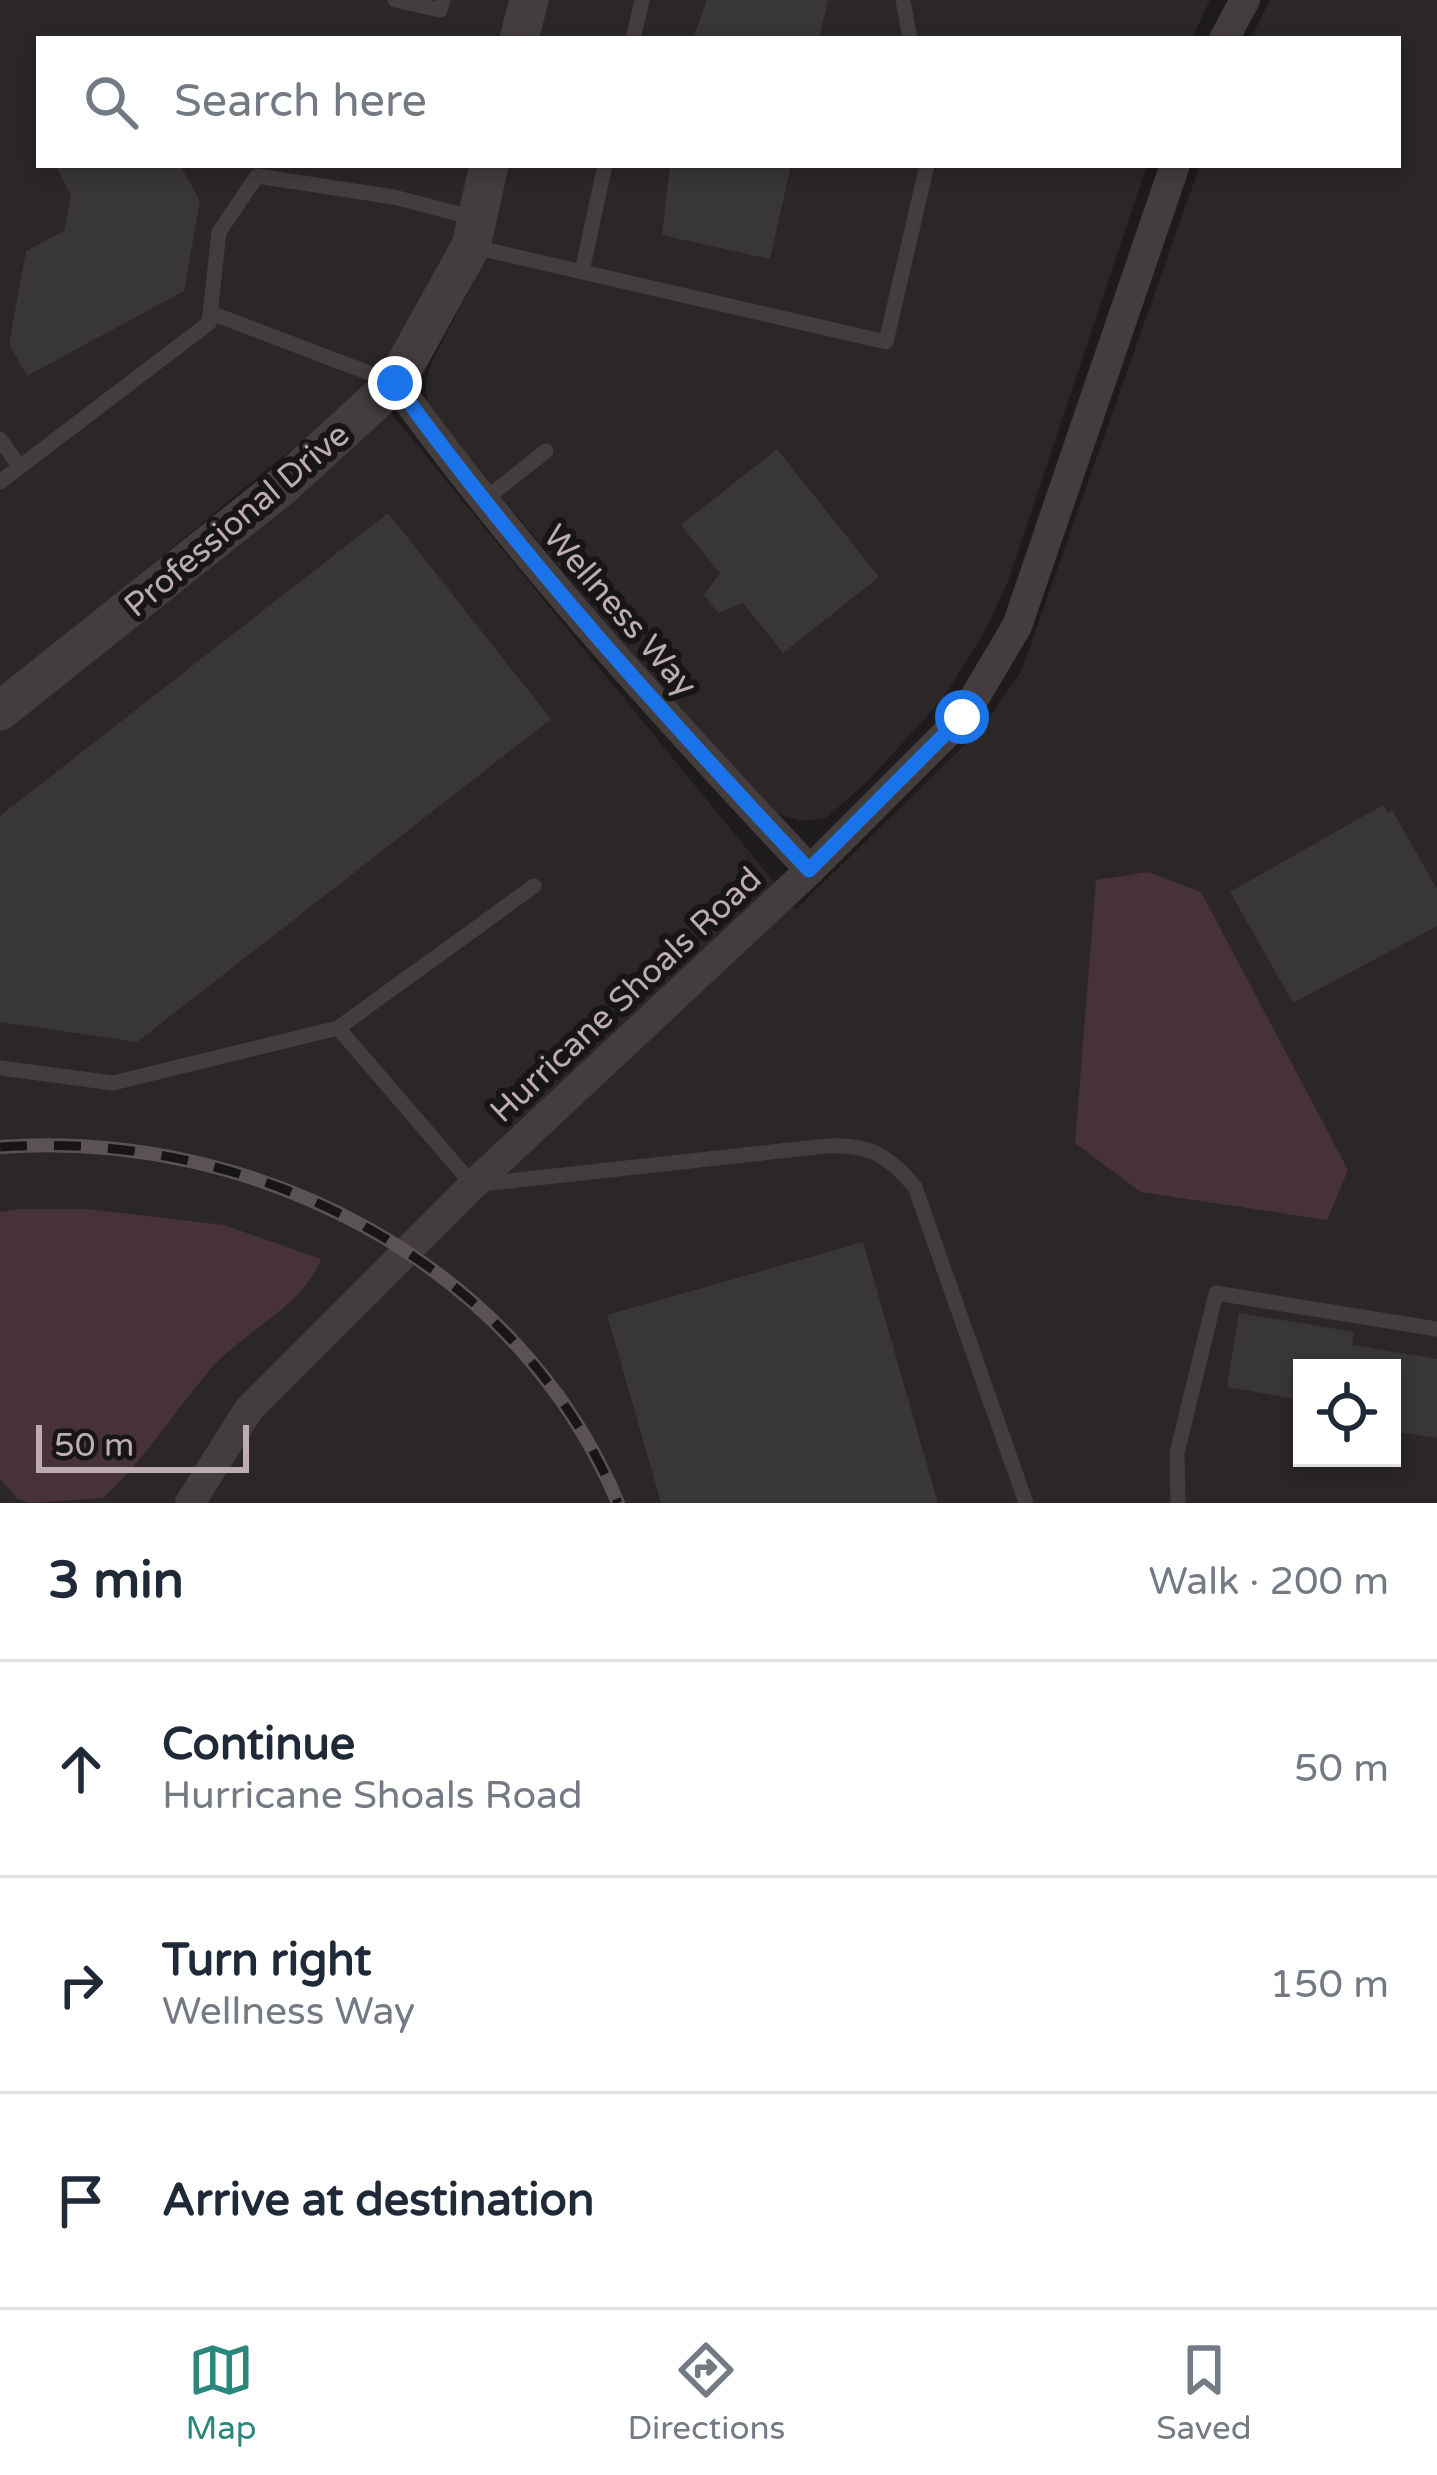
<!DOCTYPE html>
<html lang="en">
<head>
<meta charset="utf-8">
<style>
  :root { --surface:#fff; --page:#f6f6f7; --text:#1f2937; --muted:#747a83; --line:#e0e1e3; --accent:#29877b }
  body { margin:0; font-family:"Varela Round",sans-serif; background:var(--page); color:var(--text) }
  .controls { position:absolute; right:36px; bottom:36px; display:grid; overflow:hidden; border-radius:0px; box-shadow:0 6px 18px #0003 }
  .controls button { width:108px; height:108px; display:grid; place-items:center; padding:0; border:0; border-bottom:3px solid var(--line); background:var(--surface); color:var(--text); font:60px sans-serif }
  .scale { position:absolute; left:36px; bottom:30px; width:213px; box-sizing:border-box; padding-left:12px; border:6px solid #bdadb0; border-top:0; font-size:33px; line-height:42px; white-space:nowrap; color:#bdadb0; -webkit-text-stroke:9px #181615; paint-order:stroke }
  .stop { position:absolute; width:36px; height:36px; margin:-27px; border:9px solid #1a73e8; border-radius:50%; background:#fff }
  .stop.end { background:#1a73e8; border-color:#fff; box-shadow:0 3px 12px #0008 }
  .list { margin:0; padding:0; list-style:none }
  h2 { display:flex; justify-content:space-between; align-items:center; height:156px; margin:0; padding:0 48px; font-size:51px }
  h2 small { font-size:39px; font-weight:400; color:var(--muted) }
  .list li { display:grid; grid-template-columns:78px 1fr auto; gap:36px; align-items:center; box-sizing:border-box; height:216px; padding:0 48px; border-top:3px solid var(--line) }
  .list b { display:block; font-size:45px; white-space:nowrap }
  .list p { margin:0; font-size:39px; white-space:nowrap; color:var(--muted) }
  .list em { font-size:39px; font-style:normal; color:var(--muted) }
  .icon { flex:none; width:66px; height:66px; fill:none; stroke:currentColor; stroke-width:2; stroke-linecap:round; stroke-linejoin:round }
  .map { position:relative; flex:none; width:1437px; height:1503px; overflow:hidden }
  .search { position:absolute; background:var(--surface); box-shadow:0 6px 18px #0003; left:36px; right:36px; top:36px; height:132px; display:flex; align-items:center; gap:30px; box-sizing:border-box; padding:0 42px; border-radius:0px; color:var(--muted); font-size:45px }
  .sheet { height:804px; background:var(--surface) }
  nav { display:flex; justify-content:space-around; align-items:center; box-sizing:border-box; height:168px; border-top:3px solid var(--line); background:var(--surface); font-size:33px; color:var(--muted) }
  nav a { display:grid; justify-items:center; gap:6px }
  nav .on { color:var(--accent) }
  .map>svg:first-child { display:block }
  .built { fill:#2a2726; fill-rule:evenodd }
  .water { fill:#47323c }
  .building { fill:#393636 }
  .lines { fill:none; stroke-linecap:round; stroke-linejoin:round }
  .service { stroke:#443d3e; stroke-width:15 }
  .minor { stroke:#443d3e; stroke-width:30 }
  .tertiary { stroke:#443d3e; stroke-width:39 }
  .rail-casing { stroke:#5b5253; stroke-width:14 }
  .rail { stroke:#181615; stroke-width:9; stroke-dasharray:27; stroke-linecap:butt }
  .route { stroke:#1a73e8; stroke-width:15 }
  .labels { text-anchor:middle; stroke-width:12; stroke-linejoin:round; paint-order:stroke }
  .street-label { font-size:33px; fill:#bdadb0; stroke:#181615 }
</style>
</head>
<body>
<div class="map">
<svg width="1437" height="1503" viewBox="0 0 1437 1503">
  <rect width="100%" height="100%" fill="#1d1b1b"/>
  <path class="built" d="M 0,0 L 510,0 L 500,39 L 39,39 L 39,165 L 470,165 L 450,251 L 419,315 L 356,396 L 0,690 Z
    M 543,0 L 1210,0 L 1192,39 L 534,39 Z
    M 1270,0 L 1437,0 L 1437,1503 L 0,1503 L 0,727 L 391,413 L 796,909 L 980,730 L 1021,672 L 1200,165 L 1398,165 L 1398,39 L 1250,39 ZM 1302,1368 L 1392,1368 L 1392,1458 L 1302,1458 Z
    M 504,165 L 1147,165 L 1008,581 L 986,629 L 944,697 L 867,782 L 826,818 L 802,821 L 775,813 L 685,718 L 430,411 L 425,389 L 431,363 L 473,283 Z"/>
  <path class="water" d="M 1148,872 L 1201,892 L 1348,1170 L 1327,1220 L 1141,1192 L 1075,1143 L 1096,880 Z
    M 21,1209 L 87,1209 L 224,1225 L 321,1259 C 302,1308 243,1331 210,1370 C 173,1413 145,1459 103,1498 L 30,1503 L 18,1499 L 0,1479 L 0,1212 Z"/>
  <path class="building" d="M 707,0 L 828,0 L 819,39 L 693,39 Z
    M 55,165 L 180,165 L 200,201 L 184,291 L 27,376 L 9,344 L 26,251 L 64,231 L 71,195 Z
    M 670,165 L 791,165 L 770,259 L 662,235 Z
    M 777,449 L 879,577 L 783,653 L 743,603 L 718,613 L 704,595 L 720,573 L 681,525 Z
    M 388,513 L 551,719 L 137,1042 L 0,1022 L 0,816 Z
    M 1383,805 L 1388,813 L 1392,810 L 1437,889 L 1437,926 L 1293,1003 L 1230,892 Z
    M 863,1242 L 938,1503 L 661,1503 L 607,1315 Z
    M 1239,1313 L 1354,1332 L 1352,1345 L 1437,1359 L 1437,1438 L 1392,1431 L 1392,1368 L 1302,1368 L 1302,1400 L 1227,1387 Z"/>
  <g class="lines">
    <path class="service" d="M 395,0 L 440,10 L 443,0
      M 903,0 L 910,39
      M 633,39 L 642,0
      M 474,247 L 886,342 L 927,165
      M 582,271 L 605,165
      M 211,313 L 393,382
      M 0,439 L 19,466
      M 0,482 L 209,323 L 219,232 L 257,176 L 394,197 L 474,218
      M 484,500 L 546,451
      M 534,886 L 338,1028 L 473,1185 L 826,1146 C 869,1144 887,1154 915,1187 L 1026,1503
      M 0,1068 L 113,1083 L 338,1028
      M 1178,1503 L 1177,1453 L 1216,1293 L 1437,1329"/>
    <path class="minor" d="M 1224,39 L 1245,0
      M 395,383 C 521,557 663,714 810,870
      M 190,1503 L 249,1409 L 473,1185 L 810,870 L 963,717 L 1017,626 L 1175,165"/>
    <path class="tertiary" d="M 519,39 L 529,0
      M 0,711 L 281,487 L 395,383 L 471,246 L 489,165"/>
    <g class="rail-casing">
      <path id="rail" d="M 0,1147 C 254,1129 517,1261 618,1503"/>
    </g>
    <use href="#rail" class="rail"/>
  </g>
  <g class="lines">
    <path class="route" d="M 395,383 C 521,557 663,714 809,870 L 962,717"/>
  </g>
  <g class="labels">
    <g class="street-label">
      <text transform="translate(236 519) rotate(-40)" y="12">Professional Drive</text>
      <text transform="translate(621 610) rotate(49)" y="12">Wellness Way</text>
      <text transform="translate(625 994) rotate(-43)" y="12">Hurricane Shoals Road</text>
    </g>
  </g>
</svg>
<div class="controls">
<button><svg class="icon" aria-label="locate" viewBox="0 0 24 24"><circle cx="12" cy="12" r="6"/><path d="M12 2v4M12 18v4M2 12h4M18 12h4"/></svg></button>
</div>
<div class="scale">50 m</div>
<div class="stop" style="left:962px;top:717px"></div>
<div class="stop end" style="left:395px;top:383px"></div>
<div class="search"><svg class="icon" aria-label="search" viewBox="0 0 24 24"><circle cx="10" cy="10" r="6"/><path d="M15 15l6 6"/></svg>Search here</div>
</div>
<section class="sheet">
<h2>3 min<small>Walk · 200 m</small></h2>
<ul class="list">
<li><svg class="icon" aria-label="ahead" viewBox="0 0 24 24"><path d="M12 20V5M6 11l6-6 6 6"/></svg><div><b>Continue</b><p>Hurricane Shoals Road</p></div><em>50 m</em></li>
<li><svg class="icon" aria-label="right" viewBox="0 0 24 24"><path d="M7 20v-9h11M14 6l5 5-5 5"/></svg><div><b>Turn right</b><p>Wellness Way</p></div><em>150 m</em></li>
<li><svg class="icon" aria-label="arrive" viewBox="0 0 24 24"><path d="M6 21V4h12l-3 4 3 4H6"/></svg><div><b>Arrive at destination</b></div></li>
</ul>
</section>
<nav>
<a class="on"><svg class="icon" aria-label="map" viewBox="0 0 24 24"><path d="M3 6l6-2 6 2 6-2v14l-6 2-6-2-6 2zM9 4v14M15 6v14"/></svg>Map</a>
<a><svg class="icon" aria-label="directions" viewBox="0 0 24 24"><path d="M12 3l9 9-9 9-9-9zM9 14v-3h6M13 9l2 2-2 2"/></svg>Directions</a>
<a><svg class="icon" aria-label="saved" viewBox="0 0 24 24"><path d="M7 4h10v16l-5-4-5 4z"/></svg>Saved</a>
</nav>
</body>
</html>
